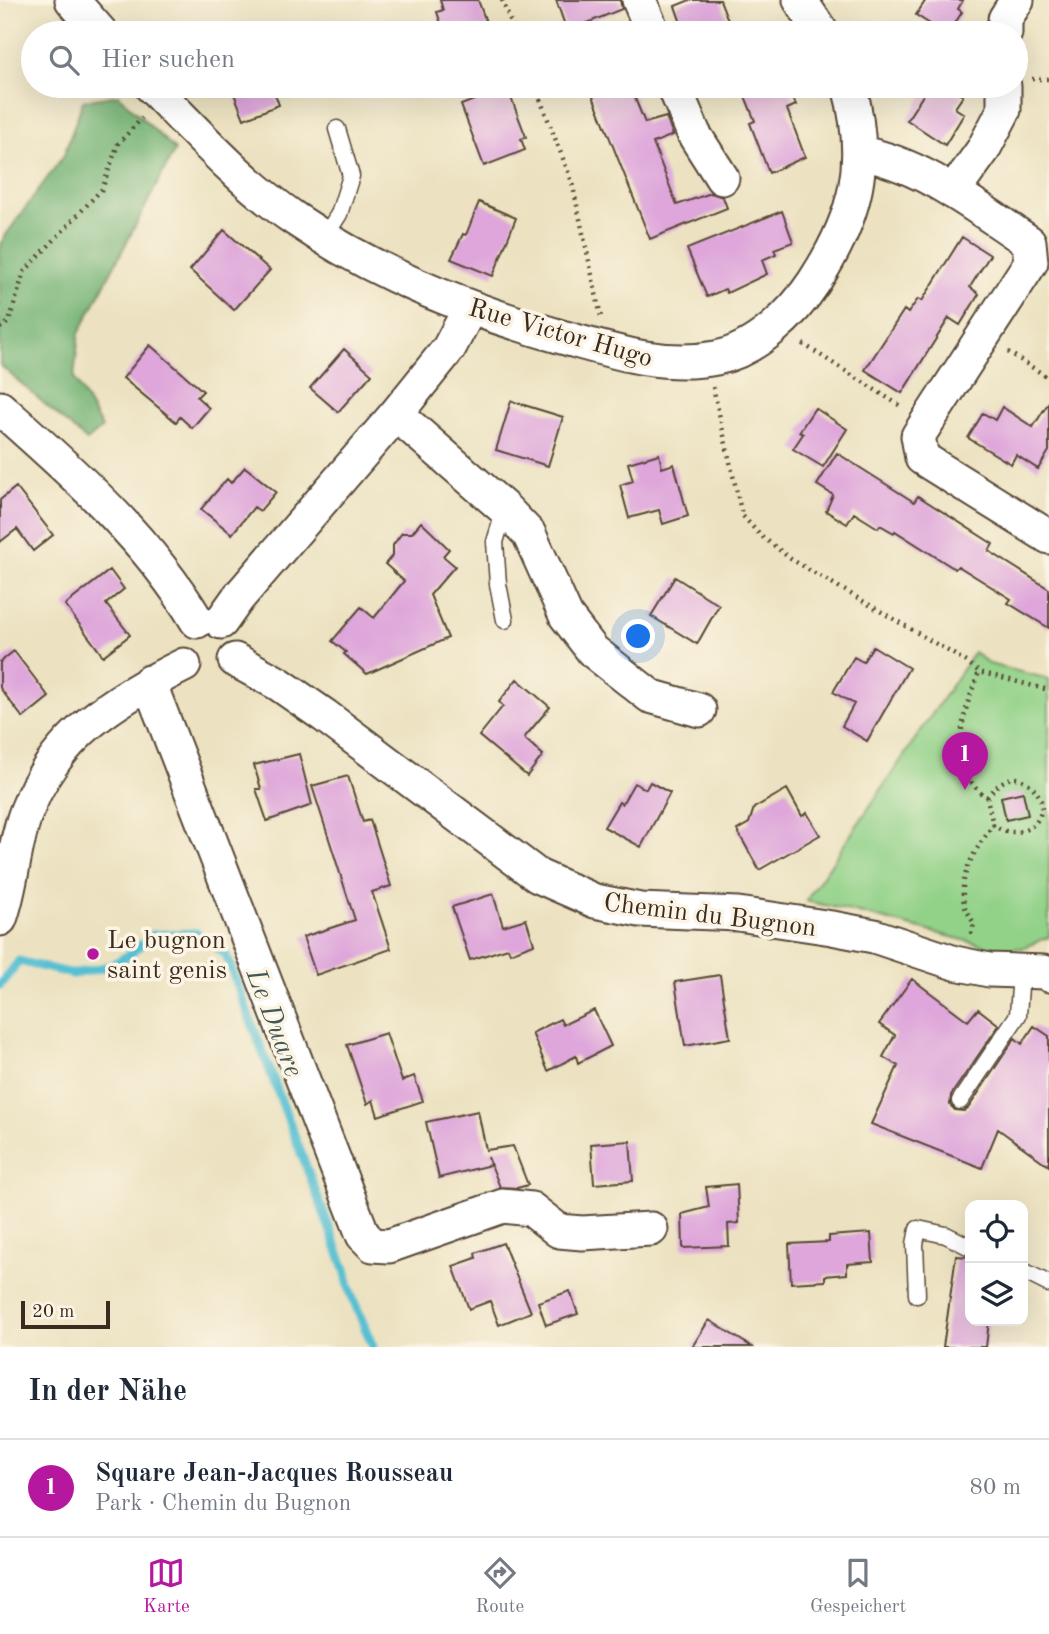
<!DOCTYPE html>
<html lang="de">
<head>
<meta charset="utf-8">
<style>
  :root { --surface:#fff; --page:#f2f2f3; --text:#1f2937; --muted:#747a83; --line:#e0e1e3; --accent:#b5179e }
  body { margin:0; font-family:"Old Standard TT",serif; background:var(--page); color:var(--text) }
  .controls { position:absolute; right:21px; bottom:21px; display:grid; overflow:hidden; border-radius:14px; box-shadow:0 7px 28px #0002 }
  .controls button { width:63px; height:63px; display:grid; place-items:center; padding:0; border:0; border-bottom:2px solid var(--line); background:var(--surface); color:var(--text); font:35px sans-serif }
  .scale { position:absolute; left:21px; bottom:18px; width:89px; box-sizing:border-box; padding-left:7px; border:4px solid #3b2a1e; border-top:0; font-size:19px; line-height:24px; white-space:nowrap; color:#3b2a1e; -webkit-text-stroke:5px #fcf5e5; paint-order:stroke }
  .you { position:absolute; left:639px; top:637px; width:24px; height:24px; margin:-18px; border:5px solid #fff; border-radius:50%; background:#1a73e8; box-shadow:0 0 0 10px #1a73e833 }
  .badge { display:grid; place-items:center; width:46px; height:46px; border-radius:50%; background:var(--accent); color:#fff; font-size:23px; font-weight:700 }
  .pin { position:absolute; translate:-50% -58px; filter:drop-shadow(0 2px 4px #0008) }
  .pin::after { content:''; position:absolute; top:37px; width:24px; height:21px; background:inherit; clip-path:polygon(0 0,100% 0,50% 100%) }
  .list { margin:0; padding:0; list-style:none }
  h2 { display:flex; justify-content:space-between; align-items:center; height:91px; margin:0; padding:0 28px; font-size:30px }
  h2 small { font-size:23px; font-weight:400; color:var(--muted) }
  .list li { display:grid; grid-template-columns:46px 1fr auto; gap:21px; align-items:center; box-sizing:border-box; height:98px; padding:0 28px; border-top:2px solid var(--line) }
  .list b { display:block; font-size:26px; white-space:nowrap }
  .list p { margin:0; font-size:23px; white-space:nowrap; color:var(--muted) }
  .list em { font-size:23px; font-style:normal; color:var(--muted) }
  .icon { flex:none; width:38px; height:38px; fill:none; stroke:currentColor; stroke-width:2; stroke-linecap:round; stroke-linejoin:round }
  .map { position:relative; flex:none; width:1049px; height:1347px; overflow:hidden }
  .search { position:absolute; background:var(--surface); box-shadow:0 7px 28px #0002; left:21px; right:21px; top:21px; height:77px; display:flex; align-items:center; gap:18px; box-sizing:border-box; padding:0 24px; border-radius:38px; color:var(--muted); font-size:26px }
  .sheet { height:189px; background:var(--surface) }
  nav { display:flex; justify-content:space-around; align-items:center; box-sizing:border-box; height:98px; border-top:2px solid var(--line); background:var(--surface); font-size:19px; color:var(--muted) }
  nav a { display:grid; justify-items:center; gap:4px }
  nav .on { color:var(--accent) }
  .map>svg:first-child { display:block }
  .green { fill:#92d188; stroke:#667e53; stroke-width:2 }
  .forest { fill:#75b374; stroke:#586e49; stroke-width:2 }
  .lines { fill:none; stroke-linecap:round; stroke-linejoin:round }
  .stream { stroke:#56c0d2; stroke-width:9 }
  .building { fill:#dea6da }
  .lane-casing { stroke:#564636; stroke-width:19 }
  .street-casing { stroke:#564636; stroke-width:37 }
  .path { stroke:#564636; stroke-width:4.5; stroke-dasharray:2 5; stroke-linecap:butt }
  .lane { stroke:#fff; stroke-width:16 }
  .street { stroke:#fff; stroke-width:33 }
  .poi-dot { fill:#b5179e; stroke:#fcf5e5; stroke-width:2.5 }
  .labels { text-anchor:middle; stroke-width:7; stroke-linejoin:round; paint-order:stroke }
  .street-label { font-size:26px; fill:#3b2a1e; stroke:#fcf5e5 }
  .poi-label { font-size:26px; fill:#3b2a1e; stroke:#fcf5e5; text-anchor:start }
  .water-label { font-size:28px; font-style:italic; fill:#435754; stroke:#fcf5e5 }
</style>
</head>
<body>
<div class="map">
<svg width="1049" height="1347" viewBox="0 0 1049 1347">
  <rect width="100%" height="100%" fill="#fcf5e5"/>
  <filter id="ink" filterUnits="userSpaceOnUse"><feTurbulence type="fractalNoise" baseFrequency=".0143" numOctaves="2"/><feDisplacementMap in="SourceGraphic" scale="14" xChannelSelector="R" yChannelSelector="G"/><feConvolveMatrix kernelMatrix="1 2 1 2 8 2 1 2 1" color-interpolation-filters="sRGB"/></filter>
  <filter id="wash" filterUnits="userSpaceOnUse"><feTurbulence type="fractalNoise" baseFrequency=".00686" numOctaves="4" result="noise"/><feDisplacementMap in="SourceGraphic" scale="28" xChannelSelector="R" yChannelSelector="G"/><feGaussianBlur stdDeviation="1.57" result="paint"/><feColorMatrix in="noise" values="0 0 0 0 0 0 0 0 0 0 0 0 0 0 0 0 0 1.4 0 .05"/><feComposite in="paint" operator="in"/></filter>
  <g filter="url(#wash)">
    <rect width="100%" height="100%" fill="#ece2c1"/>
    <path class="green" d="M 974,652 L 989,664 L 1049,679 L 1049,937 L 1022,948 L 994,948 L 851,911 L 806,901 Z"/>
    <path class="forest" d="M 118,95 L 175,150 L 79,333 L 74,378 L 102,428 L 87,441 L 0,365 L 0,250 L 3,239 L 64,155 L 83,101 Z"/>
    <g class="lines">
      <path class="stream" d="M 0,985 L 19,961 L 73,974 L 110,966 L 129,955 L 153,935 L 197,933 L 226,955 L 345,1269 L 351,1294 L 373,1347"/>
    </g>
    <g id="blocks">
      <path class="building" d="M 440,0 L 478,0 L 490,33 L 444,33 L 437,12 L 443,10 Z
        M 556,0 L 620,0 L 622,9 L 567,31 Z
        M 690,0 L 720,0 L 733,33 L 691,33 L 687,25 L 682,26 L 675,6 Z
        M 926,0 L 963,0 L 958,9 L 962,12 L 949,33 L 944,33 L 916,15 Z
        M 231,86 L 272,86 L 279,105 L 244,119 Z
        M 589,86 L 630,86 L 645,123 L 666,117 L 673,135 L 653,143 L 677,205 L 711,193 L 723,197 L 727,208 L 650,239 Z
        M 741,86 L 788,86 L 796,105 L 787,109 L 805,157 L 769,173 L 750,123 L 755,121 Z
        M 929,86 L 947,86 L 963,96 L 955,108 L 964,114 L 945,145 L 907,120 Z
        M 507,87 L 526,137 L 521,139 L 525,150 L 484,166 L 461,105 Z
        M 479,202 L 516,218 L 493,276 L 451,259 L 463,234 L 466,235 Z
        M 782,211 L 793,242 L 774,249 L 776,254 L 762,260 L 767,274 L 727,293 L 725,289 L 707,297 L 687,249 Z
        M 224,230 L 270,270 L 234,310 L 190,270 Z
        M 962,237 L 990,255 L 970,287 L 979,294 L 960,325 L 949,318 L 902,393 L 865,370 L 904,310 L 908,313 L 918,299 L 922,301 Z
        M 150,345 L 203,391 L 197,397 L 209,408 L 192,428 L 180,417 L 176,422 L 123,378 Z
        M 344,349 L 372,374 L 338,412 L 310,388 Z
        M 511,401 L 563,417 L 548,466 L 496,450 Z
        M 1049,402 L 1049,451 L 1038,469 L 1016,455 L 1011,464 L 968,438 L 983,413 L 995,420 L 1002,407 L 1033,427 Z
        M 815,408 L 847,429 L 823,467 L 793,449 L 803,434 L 799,432 Z
        M 837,453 L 914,502 L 918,496 L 993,544 L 989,551 L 1049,589 L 1049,628 L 1008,603 L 1011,599 L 958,566 L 955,569 L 895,531 L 894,533 L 880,525 L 878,528 L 854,513 L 847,524 L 826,511 L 833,495 L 817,485 Z
        M 659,454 L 662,468 L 674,464 L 688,516 L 663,524 L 659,510 L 629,518 L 620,485 L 633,481 L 628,463 Z
        M 245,467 L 276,492 L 260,511 L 254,507 L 232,534 L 201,509 L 227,479 L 231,483 Z
        M 16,487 L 53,535 L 33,551 L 17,529 L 0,542 L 0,500 Z
        M 421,522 L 449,549 L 443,556 L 455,566 L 430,595 L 448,638 L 367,674 L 344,654 L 346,652 L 332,641 L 361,607 L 374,618 L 404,581 L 385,564 L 393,555 L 393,545 L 402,533 L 412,533 Z
        M 110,570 L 124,589 L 106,604 L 130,635 L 103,656 L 65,605 Z
        M 675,577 L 719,605 L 697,644 L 651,616 Z
        M 873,646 L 909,668 L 867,741 L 842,726 L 854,704 L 833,692 L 854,657 L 863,662 Z
        M 14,651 L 49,697 L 23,718 L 0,688 L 0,662 Z
        M 517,679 L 550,707 L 524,738 L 543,755 L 527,776 L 479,736 L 503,706 L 499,702 Z
        M 299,754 L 312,805 L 267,821 L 256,789 L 261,789 L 254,765 Z
        M 348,776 L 363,822 L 370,820 L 391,886 L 372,892 L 391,949 L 316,975 L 303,937 L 355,920 L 312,786 Z
        M 650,782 L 670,793 L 641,847 L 604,827 L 619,802 L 622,804 L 634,783 L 646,789 Z
        M 787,789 L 802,816 L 807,813 L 820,835 L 759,870 L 737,830 L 749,823 L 754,808 Z
        M 1023,792 L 1028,815 L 1006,820 L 1001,797 Z
        M 493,894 L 503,926 L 526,919 L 534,944 L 510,953 L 508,948 L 470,960 L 452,907 Z
        M 720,975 L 730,1038 L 685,1046 L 675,982 Z
        M 912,979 L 968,1021 L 978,1009 L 999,1025 L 951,1095 L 950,1105 L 955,1110 L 964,1111 L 969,1107 L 1015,1038 L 1022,1044 L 1034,1026 L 1049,1036 L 1049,1166 L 998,1129 L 982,1168 L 871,1124 L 898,1066 L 883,1057 L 895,1035 L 879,1024 Z
        M 594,1010 L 611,1046 L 578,1063 L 576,1056 L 548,1071 L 532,1033 L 560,1019 L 563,1025 Z
        M 386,1033 L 402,1081 L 414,1076 L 423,1101 L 378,1116 L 373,1100 L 367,1104 L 347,1045 Z
        M 478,1111 L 486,1150 L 513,1146 L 528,1185 L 517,1188 L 500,1187 L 488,1157 L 490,1165 L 439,1178 L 426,1122 Z
        M 630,1141 L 633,1181 L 594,1184 L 591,1144 Z
        M 737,1184 L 739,1223 L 728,1224 L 729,1246 L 683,1248 L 682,1214 L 709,1207 L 706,1187 Z
        M 871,1233 L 873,1262 L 847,1264 L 847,1274 L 825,1276 L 825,1281 L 791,1283 L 789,1244 L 829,1242 L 829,1236 Z
        M 503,1243 L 531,1312 L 499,1325 L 490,1301 L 469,1309 L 453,1266 L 476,1258 L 475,1253 Z
        M 956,1256 L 970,1257 L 970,1321 L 989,1321 L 986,1347 L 943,1347 Z
        M 570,1291 L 578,1314 L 546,1325 L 538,1302 Z
        M 709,1320 L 752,1347 L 692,1347 Z"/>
    </g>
  </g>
  <g filter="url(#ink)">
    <use href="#blocks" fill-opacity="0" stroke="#564636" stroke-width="2"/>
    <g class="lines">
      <g class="lane-casing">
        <path id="lane" d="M 324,238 L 339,214 L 351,176 L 337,129
          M 505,509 L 495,542 L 498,584 L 505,620
          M 960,1101 L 1018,1015 L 1021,973
          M 1023,1271 L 1049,1284
          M 917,1295 L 915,1244 L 918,1229 L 946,1235 L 970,1247"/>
      </g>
      <g class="street-casing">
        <path id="street" d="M 72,0 L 101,33
          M 639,0 L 653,33
          M 800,0 L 822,33
          M 1005,33 L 1005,19 L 1017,0
          M 151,86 C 196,132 241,182 295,219 C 377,275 470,311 565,338 C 615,352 664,368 716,358 C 756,350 793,314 814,282 C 857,216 870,162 849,86
          M 674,86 L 694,134 L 722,178
          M 860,153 C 923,164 977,208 1029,242 L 1031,262 L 918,436 L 922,458 L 1049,537
          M 953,192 L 983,150 L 1004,110 L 1004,86
          M 0,408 C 72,472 147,537 197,621
          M 396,414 L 505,509 L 529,534 L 566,616 L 593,651 L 650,696 L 699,710
          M 221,622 L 238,598 L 396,414 L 449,348 L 470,308
          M 235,660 L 279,684 L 325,716 L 538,876 L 595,901 L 640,910 L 738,914 L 832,928 L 874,936 L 955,963 L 989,970 L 1044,972 L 1049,975
          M 149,682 L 363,1235 L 373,1245 L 389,1246 L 503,1206 L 531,1209 L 559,1231 L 582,1233 L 651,1229
          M 0,919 C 13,883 13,845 27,810 C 56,735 115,699 184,665"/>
      </g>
      <path class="path" d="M 502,0 L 515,33
        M 1032,79 L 1049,79
        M 535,86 L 572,182 L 601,317
        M 0,328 L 9,322 L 24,272 L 102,189 L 118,144 L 142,118
        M 803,344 L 902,407
        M 1008,352 L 1049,378
        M 713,387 L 742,515 L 760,535 L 791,559 L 967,662 L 979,672 L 1049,690
        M 987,797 C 994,789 1001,780 1013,778 C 1027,777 1046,797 1041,812 C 1035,834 1009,837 993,825
        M 971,934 L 974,924 C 971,917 965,910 964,903 C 958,873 977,848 993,825 L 987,798 C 944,767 963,713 979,672"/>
      <use href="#lane" class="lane"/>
      <use href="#street" class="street"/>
    </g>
  </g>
  <circle class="poi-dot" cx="93" cy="954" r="7"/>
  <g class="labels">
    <g class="street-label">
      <text transform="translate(561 332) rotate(16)" y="9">Rue Victor Hugo</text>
      <text transform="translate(710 914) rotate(7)" y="9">Chemin du Bugnon</text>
    </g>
    <g class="poi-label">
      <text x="107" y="948">Le bugnon<tspan x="107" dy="30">saint genis</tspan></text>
    </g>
    <g class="water-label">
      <text transform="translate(276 1022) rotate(69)" y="10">Le Duare</text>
    </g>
  </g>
</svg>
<div class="controls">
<button><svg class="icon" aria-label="locate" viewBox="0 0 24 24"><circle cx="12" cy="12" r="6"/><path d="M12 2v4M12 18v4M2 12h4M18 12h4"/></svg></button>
<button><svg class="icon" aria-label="layers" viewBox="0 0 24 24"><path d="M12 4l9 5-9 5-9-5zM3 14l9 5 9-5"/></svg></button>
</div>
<div class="scale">20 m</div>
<div class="you"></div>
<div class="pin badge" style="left:965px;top:790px">1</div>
<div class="search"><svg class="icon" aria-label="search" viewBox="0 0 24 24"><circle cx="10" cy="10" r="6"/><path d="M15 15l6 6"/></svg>Hier suchen</div>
</div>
<section class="sheet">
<h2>In der Nähe<small></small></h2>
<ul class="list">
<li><span class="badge">1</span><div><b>Square Jean-Jacques Rousseau</b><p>Park · Chemin du Bugnon</p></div><em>80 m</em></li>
</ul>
</section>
<nav>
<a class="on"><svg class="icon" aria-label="map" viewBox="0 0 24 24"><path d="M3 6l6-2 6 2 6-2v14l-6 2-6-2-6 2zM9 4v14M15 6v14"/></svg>Karte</a>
<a><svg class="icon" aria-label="directions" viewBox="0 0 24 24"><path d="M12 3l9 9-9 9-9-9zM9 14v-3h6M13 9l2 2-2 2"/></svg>Route</a>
<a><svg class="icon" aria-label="saved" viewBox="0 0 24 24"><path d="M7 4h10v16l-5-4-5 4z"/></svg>Gespeichert</a>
</nav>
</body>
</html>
